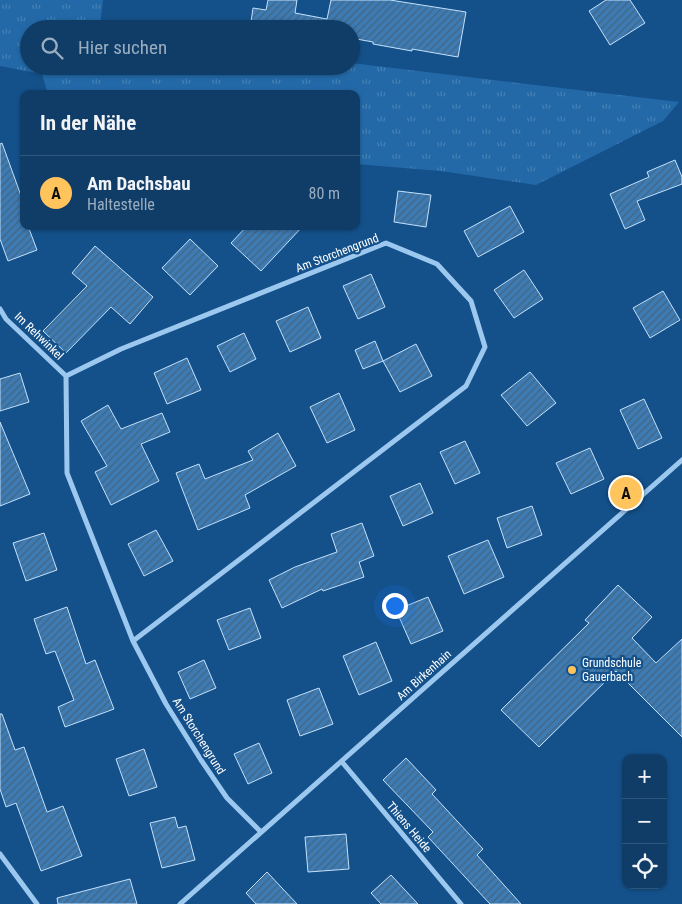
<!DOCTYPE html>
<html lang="de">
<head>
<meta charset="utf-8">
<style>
  :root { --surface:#0f3d68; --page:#18446e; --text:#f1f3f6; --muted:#9baec0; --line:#2f567c; --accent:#ffc45b }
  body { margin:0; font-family:"Roboto Condensed",sans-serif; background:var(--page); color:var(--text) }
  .controls { position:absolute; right:15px; bottom:15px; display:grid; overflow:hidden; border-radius:10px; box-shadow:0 1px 4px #0004 }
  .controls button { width:45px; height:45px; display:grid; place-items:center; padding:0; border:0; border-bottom:1px solid var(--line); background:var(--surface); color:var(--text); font:25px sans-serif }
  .you { position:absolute; left:394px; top:605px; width:18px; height:18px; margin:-12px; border:4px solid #fff; border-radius:50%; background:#1a73e8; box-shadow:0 0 0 8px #1a73e833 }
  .badge { display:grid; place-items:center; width:32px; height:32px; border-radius:50%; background:var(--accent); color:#111; font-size:16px; font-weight:700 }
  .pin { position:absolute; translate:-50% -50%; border:2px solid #fff; box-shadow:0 1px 5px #0006 }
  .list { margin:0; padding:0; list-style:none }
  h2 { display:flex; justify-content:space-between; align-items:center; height:65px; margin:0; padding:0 20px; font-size:21px }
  h2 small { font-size:16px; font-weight:400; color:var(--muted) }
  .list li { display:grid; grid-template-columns:32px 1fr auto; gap:15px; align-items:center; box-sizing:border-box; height:75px; padding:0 20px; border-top:1px solid var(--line) }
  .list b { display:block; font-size:19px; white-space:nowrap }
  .list p { margin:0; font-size:16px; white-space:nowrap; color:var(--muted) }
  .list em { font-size:16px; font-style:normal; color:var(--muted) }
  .icon { flex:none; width:28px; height:28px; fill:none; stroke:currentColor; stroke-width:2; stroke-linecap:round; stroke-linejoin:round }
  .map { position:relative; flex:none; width:682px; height:904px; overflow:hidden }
  .search { position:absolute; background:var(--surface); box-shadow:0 1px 4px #0004; left:20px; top:20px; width:340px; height:55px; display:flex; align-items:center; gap:12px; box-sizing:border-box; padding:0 18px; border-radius:28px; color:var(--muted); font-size:19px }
  .panel { position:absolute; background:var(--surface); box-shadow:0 1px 4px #0004; left:20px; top:90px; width:340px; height:140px; border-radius:10px }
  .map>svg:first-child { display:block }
  .grass { fill:url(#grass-tufts) }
  .building { fill:url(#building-hatch); stroke:#c3e1fb }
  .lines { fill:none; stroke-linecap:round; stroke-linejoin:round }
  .minor { stroke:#9cc8f0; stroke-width:5 }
  .poi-dot { fill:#ffc45b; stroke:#14518b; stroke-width:2 }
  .labels { text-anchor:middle; stroke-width:4.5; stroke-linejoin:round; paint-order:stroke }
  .street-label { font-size:12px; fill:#fff; stroke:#14518b }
  .poi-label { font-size:12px; fill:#fff; stroke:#14518b; text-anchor:start }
</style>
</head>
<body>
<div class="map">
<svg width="682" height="904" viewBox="0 0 682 904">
  <defs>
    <pattern id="grass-tufts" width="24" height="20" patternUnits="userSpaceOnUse" patternTransform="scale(1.25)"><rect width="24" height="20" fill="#2369a8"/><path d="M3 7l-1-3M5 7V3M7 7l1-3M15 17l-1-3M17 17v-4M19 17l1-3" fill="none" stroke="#4480b5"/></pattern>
    <pattern id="building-hatch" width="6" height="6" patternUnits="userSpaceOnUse" patternTransform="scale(1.25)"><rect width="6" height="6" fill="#3d7bb4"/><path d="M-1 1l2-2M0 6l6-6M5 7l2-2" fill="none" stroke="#446480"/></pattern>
  </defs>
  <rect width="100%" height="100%" fill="#14518b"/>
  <path class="grass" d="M 0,0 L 103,0 L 100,26 L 116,29 L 29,29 L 29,66 L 351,66 L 351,63 L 679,102 L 663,121 L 536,185 L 441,171 L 356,164 L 356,94 L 48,94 L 42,74 L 0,66 Z"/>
  <path class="building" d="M 268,0 L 297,0 L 295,13 L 327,19 L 331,0 L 390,0 L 466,12 L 458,57 L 412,49 L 412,51 L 373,44 L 373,42 L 351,38 L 351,29 L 250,29 L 253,8 L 266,10 Z
    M 606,0 L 630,0 L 645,23 L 610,45 L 589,11 Z
    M 2,143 L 24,204 L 24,226 L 28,226 L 37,250 L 8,261 L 0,239 L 0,144 Z
    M 675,160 L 682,177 L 682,184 L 637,201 L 645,220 L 625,229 L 610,194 L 649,177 L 647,172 Z
    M 398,191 L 431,195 L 426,227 L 394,222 Z
    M 510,206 L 524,232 L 478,257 L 464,231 Z
    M 247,226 L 303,226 L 261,271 L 231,243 Z
    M 190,239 L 218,266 L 190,295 L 162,268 Z
    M 95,246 L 153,297 L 130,324 L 111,307 L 66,353 L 43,331 L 87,286 L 72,273 Z
    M 524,270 L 543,299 L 514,318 L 494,290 Z
    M 371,274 L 385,307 L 358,319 L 343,286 Z
    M 663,291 L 680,320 L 650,338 L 633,308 Z
    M 308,307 L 321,338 L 290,352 L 276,321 Z
    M 244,333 L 256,359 L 230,372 L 217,346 Z
    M 375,341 L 383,361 L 363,369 L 355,350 Z
    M 416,344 L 432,376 L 400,392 L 383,361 Z
    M 187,358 L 201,390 L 167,404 L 154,373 Z
    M 530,372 L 556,403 L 527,426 L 501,395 Z
    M 20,373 L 29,402 L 0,411 L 0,379 Z
    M 339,393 L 355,430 L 327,443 L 310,407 Z
    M 644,399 L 662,438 L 638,449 L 620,410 Z
    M 108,405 L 121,429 L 162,413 L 170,432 L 141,444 L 159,481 L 111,505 L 95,472 L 107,466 L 81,421 Z
    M 0,422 L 30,494 L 0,506 Z
    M 278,433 L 296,466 L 245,495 L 250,508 L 198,530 L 176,473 L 199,464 L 205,479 L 253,460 L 248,451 Z
    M 465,441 L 480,473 L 455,484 L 440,452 Z
    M 590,448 L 604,479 L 571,494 L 556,463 Z
    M 420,483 L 433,513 L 403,526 L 390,496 Z
    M 532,506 L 542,535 L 507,548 L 497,518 Z
    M 362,523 L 374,556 L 359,562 L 364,577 L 323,591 L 322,589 L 282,608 L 269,580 L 295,567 L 337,552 L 331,534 Z
    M 156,530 L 173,561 L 144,576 L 128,544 Z
    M 44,533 L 57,570 L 26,581 L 13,543 Z
    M 488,540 L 504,577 L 464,594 L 448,556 Z
    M 618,585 L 652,617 L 632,638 L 656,663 L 682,639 L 682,737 L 616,671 L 539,747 L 501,710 L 589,623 L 585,620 Z
    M 428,597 L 443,631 L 411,644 L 396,610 Z
    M 67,607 L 86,664 L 95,660 L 114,709 L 65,727 L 58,707 L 74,700 L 55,651 L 46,654 L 34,619 Z
    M 250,608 L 261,638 L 229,650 L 217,620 Z
    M 376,642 L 392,681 L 359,695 L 343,656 Z
    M 204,660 L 216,688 L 190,699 L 178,672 Z
    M 319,688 L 333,724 L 300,736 L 287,700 Z
    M 0,714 L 2,714 L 15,750 L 24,747 L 47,812 L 63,806 L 82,856 L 41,871 L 16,803 L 6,807 L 0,789 Z
    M 259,743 L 272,773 L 248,784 L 234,754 Z
    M 144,749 L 157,787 L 129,796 L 116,759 Z
    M 406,758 L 436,790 L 432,794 L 483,849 L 477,855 L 521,904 L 490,904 L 428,837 L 433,832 L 383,780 Z
    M 175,817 L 178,828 L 186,826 L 195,860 L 162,868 L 150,823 Z
    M 346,834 L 349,869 L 308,872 L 305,837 Z
    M 267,872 L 297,904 L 256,904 L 246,893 Z
    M 391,875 L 418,904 L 381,904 L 371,893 Z
    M 130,879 L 137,904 L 58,904 L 57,898 Z"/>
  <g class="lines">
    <path class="minor" d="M 0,309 L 6,319 L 66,376
      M 66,376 L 121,349 L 386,243 L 437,264 L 471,301 L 485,347 L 466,386 L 133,641
      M 66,376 L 67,473 L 133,641 L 166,704 L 201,760 L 227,798 L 261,832
      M 342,762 L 461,904
      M 0,854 L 37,904
      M 180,904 L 682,460"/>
  </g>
  <circle class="poi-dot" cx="572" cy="670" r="5"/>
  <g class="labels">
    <g class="street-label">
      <text transform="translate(337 253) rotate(-21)" y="4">Am Storchengrund</text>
      <text transform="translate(39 336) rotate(44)" y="4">Im Rehwinkel</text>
      <text transform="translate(424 675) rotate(-42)" y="4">Am Birkenhain</text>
      <text transform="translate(199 736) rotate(58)" y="4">Am Storchengrund</text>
      <text transform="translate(409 827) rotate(50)" y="4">Thiens Heide</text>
    </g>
    <g class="poi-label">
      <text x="582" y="667">Grundschule<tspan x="582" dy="14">Gauerbach</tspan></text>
    </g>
  </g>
</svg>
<div class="controls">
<button>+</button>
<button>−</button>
<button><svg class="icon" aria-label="locate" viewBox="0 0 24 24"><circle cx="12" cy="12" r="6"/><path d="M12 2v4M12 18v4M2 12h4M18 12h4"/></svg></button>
</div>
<div class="you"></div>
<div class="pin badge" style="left:626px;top:493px">A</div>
<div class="search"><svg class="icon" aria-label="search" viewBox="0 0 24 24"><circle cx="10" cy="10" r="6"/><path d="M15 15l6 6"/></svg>Hier suchen</div>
<section class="panel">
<h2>In der Nähe<small></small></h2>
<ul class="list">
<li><span class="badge">A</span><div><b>Am Dachsbau</b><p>Haltestelle</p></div><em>80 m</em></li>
</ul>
</section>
</div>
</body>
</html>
